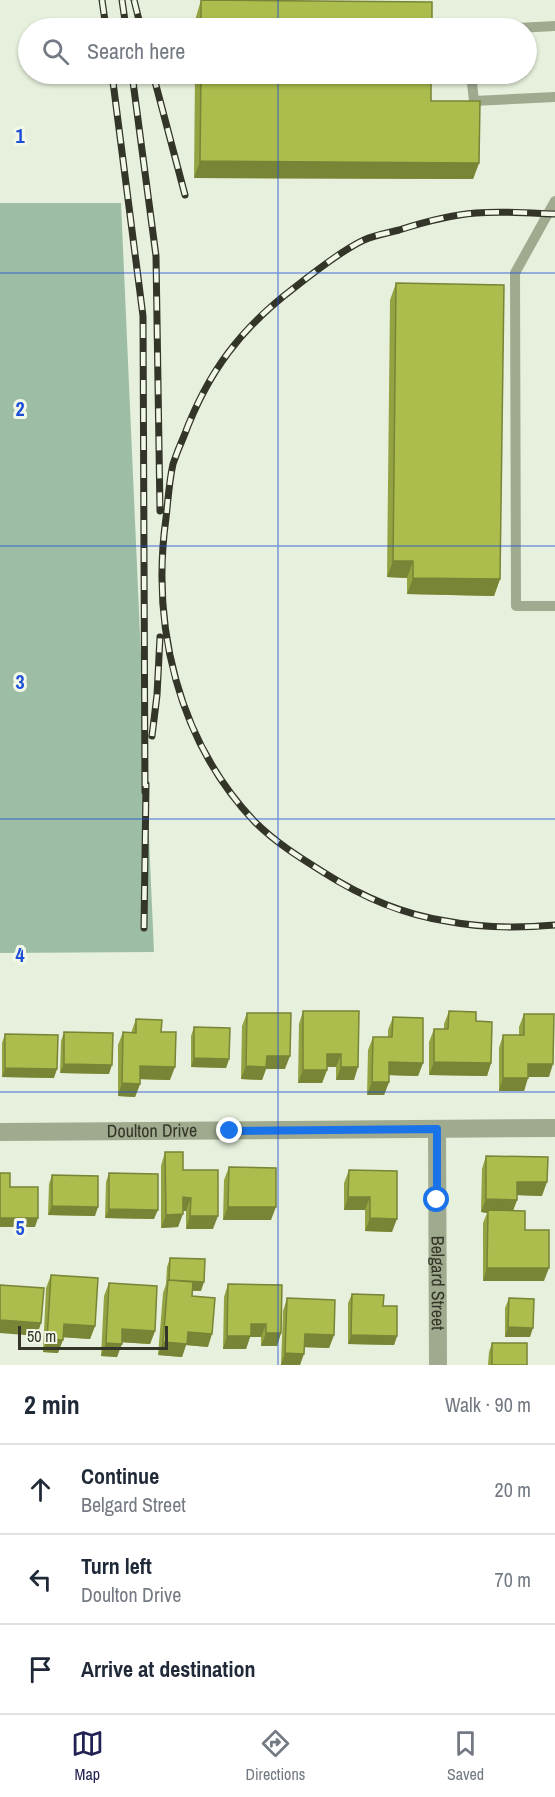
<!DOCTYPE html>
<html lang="en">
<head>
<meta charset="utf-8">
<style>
  :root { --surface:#fff; --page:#f6f6f7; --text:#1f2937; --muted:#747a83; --line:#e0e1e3; --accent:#212253 }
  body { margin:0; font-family:"Archivo Narrow",sans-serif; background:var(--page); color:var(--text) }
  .scale { position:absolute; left:18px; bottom:15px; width:150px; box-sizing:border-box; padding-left:6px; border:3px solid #323528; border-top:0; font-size:16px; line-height:21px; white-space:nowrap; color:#323528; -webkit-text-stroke:4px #f1f8e8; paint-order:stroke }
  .stop { position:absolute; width:18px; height:18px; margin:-14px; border:4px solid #1a73e8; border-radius:50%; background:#fff }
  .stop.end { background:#1a73e8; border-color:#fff; box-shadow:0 2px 6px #0008 }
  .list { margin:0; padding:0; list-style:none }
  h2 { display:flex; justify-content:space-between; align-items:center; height:78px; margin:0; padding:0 24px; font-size:26px }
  h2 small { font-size:20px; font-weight:400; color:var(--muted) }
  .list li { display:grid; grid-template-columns:39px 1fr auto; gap:18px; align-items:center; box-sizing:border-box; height:90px; padding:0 24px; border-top:2px solid var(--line) }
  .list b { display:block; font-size:22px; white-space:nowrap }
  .list p { margin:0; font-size:20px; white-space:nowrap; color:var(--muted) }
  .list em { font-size:20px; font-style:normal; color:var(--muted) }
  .icon { flex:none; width:33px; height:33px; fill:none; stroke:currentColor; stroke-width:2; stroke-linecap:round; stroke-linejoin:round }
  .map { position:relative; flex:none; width:555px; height:1365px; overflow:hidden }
  .search { position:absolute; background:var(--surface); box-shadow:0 2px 4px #0004; left:18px; right:18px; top:18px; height:66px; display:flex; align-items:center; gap:15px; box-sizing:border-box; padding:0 21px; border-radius:33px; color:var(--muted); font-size:22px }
  .sheet { height:348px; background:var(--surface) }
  nav { display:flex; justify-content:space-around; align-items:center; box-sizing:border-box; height:84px; border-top:2px solid var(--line); background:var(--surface); font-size:16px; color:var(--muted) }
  nav a { display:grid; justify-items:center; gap:3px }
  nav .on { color:var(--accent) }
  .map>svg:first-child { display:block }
  .green { fill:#9dbea5 }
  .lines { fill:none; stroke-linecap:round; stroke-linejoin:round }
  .lane { stroke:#a0aa8f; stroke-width:10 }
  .street { stroke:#a0aa8f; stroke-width:18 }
  .rail-casing { stroke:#323528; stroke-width:7 }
  .rail { stroke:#f1f8e8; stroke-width:4.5; stroke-dasharray:14; stroke-linecap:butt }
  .wall { fill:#94a342 }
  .shaded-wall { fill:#788436 }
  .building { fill:#acbd4d; stroke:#788436; stroke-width:1.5 }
  .route { stroke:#1a73e8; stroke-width:8 }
  .grid { fill:none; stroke:#1d4ed8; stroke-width:1.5; stroke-opacity:0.55 }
  .labels { text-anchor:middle; stroke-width:6; stroke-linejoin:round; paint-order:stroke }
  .street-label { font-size:18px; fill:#323528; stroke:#f1f8e8 }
  .grid-label { font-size:20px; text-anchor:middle; font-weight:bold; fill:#1d4ed8; stroke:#f1f8e8; stroke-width:6; stroke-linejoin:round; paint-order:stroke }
</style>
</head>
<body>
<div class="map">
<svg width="555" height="1365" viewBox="0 0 555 1365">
  <rect width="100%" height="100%" fill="#e7f0dc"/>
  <path class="green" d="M 0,203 L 121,203 L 154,952 L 0,953 Z"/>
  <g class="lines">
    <path class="lane" d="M 517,28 L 555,26
      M 471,74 L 474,101 L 555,97
      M 555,201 L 515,273 L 516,606 L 555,606"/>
    <g class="street">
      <path id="s1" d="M 437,1129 L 438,1365"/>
      <path id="s2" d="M 0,1132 L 555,1128"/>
    </g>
    <g class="rail-casing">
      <path id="rail" d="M 102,0 L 106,28
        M 122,0 L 126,28
        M 134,0 L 141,28
        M 112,74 L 143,316 L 145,792
        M 132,74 L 156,256 L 160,511
        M 153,74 L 185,195
        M 555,214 C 530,213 502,211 476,213 C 450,215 424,222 399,230 C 388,233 375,235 364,240 C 344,249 313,273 294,288 C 240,329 208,372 184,436 C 180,445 176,455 173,464 C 169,482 168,501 166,518 C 151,626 178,741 255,822 C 275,842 299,857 323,872 C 362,897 401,914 446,921 C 481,928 520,928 555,925
        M 152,736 L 157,695 L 160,637
        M 144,928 L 146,784"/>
    </g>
    <use href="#rail" class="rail"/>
  </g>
  <path class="wall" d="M 201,0 L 432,28 L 195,28 L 196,17 Z
    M 195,74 L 431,74 L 431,101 L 479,163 L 473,179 L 194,178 Z
    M 396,283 L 500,579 L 494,596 L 407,594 L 407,578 L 387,577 L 390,300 Z
    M 303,1011 L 359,1011 L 354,1080 L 336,1080 L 336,1067 L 327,1067 L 327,1070 L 322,1083 L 298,1083 L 299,1024 Z
    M 449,1011 L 476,1021 L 491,1063 L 487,1076 L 429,1075 L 429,1042 L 434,1029 L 444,1029 L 444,1024 Z
    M 247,1013 L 285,1069 L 266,1069 L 262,1080 L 241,1079 L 242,1026 Z
    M 524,1014 L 549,1077 L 528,1077 L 524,1091 L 499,1091 L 499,1048 L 503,1035 L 519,1035 L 519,1027 Z
    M 393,1017 L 423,1063 L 418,1076 L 389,1075 L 389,1082 L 384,1095 L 367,1095 L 368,1050 L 373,1037 L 388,1037 L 388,1030 Z
    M 136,1019 L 161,1032 L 170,1080 L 140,1079 L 140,1084 L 135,1097 L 118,1096 L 118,1045 L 123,1032 L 131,1033 Z
    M 194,1027 L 229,1059 L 226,1068 L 191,1067 L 191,1036 Z
    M 64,1032 L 109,1074 L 60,1073 L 61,1041 Z
    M 5,1034 L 54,1078 L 2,1077 L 2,1043 Z
    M 165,1152 L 183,1170 L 213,1229 L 186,1229 L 186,1211 L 183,1211 L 178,1227 L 161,1228 L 161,1166 Z
    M 486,1156 L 542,1196 L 517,1195 L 517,1200 L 513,1211 L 525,1230 L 544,1281 L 483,1281 L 483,1223 L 487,1213 L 481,1212 L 482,1169 Z
    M 229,1167 L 271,1220 L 223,1220 L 224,1180 Z
    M 349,1170 L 397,1171 L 392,1232 L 365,1231 L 365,1210 L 344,1210 L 344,1183 Z
    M 109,1173 L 154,1219 L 105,1218 L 106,1182 Z
    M 52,1175 L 95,1216 L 48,1215 L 49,1184 Z
    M 170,1258 L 201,1291 L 193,1291 L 192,1296 L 208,1347 L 186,1345 L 182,1357 L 158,1355 L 163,1293 L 166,1284 L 167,1267 Z
    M 51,1275 L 95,1326 L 90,1339 L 63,1337 L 58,1353 L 43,1352 L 46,1288 Z
    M 109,1283 L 155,1331 L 150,1344 L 122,1342 L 117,1357 L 101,1356 L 104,1296 Z
    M 228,1284 L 281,1333 L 277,1346 L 261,1346 L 261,1337 L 250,1337 L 246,1349 L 223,1349 L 224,1297 Z
    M 352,1294 L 383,1306 L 397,1336 L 394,1345 L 348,1344 L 348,1303 Z
    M 287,1298 L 334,1335 L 329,1348 L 304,1347 L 300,1365 L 281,1365 L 283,1311 Z
    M 509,1298 L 530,1337 L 505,1337 L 505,1308 Z
    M 492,1343 L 527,1365 L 488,1365 L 489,1352 Z"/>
  <path class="shaded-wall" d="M 200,161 L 479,163 L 473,179 L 194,178 Z
    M 393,561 L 413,561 L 407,578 L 387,577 Z
    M 413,578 L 500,579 L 494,596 L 407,594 Z
    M 327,1054 L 341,1054 L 336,1067 L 322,1067 Z
    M 267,1056 L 290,1056 L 285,1069 L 266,1069 L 262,1080 L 241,1079 L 246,1066 Z
    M 194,1058 L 229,1059 L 226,1068 L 191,1067 Z
    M 389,1062 L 423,1063 L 418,1076 L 384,1075 Z
    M 434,1062 L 491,1063 L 487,1076 L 429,1075 Z
    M 64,1064 L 112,1065 L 109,1074 L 60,1073 Z
    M 528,1064 L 553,1064 L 549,1077 L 524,1077 Z
    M 140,1066 L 175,1067 L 170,1080 L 135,1079 Z
    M 341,1067 L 358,1067 L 354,1080 L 336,1080 Z
    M 5,1068 L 57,1069 L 54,1078 L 2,1077 Z
    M 303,1070 L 327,1070 L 322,1083 L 298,1083 Z
    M 503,1078 L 528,1078 L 524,1091 L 499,1091 Z
    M 372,1082 L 389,1082 L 384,1095 L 367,1095 Z
    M 122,1083 L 140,1084 L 135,1097 L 118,1096 Z
    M 517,1182 L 547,1182 L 542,1196 L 513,1195 Z
    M 183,1197 L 191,1198 L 186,1211 L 178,1210 Z
    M 348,1197 L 370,1197 L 365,1210 L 344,1210 Z
    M 486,1199 L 517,1200 L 512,1213 L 488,1210 L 487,1213 L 481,1212 Z
    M 52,1206 L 98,1207 L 95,1216 L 48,1215 Z
    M 228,1207 L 276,1207 L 271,1220 L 223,1220 Z
    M 109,1209 L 158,1210 L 154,1219 L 105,1218 Z
    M 183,1214 L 178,1227 L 161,1228 L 166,1215 Z
    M 190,1216 L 218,1216 L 213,1229 L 186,1229 Z
    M 0,1218 L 38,1218 L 35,1227 L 0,1227 Z
    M 370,1218 L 397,1219 L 392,1232 L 365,1231 Z
    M 487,1268 L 549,1268 L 544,1281 L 483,1281 Z
    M 169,1280 L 204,1282 L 201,1291 L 167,1289 Z
    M 0,1320 L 41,1323 L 37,1336 L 0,1333 Z
    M 64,1324 L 95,1326 L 90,1339 L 59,1337 Z
    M 251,1324 L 266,1324 L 261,1337 L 250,1337 L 246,1349 L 223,1349 L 227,1336 Z
    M 508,1327 L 533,1328 L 530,1337 L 505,1337 Z
    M 122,1329 L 155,1331 L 150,1344 L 117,1342 Z
    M 188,1332 L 212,1334 L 208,1347 L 186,1345 L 182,1357 L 158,1355 L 163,1342 Z
    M 266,1333 L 281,1333 L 277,1346 L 261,1346 Z
    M 305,1334 L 334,1335 L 329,1348 L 300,1347 Z
    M 351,1335 L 397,1336 L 394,1345 L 348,1344 Z
    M 47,1339 L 63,1340 L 58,1353 L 43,1352 Z
    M 106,1343 L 122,1344 L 117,1357 L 101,1356 Z
    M 285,1353 L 304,1354 L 300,1365 L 281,1365 Z"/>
  <path class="building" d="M 201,0 L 432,2 L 432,28 L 201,28 Z
    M 201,74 L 431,74 L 431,101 L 480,101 L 479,163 L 200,161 Z
    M 396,283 L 504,285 L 500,579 L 413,578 L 413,561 L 393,561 Z
    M 303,1011 L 359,1011 L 358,1067 L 341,1067 L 341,1054 L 327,1054 L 327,1070 L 303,1070 Z
    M 449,1011 L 476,1012 L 476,1021 L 492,1022 L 491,1063 L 434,1062 L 434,1029 L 448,1029 Z
    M 247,1013 L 291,1013 L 290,1056 L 267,1056 L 266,1067 L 246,1066 Z
    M 524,1014 L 554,1014 L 553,1064 L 528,1064 L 528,1078 L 503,1078 L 503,1035 L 524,1035 Z
    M 393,1017 L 423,1018 L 423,1063 L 389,1062 L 389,1082 L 372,1082 L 373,1037 L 392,1037 Z
    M 136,1019 L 162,1020 L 161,1032 L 176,1032 L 175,1067 L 140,1066 L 140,1084 L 122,1083 L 123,1032 L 136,1033 Z
    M 194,1027 L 230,1028 L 229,1059 L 194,1058 Z
    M 64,1032 L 113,1033 L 112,1065 L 64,1064 Z
    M 5,1034 L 58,1035 L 57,1069 L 5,1068 Z
    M 165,1152 L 183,1152 L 183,1170 L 218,1170 L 218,1216 L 190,1216 L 191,1198 L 183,1197 L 183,1214 L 166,1215 Z
    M 486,1156 L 548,1157 L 547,1182 L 517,1182 L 517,1200 L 486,1199 Z
    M 229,1167 L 276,1168 L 276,1207 L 228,1207 Z
    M 349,1170 L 397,1171 L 397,1219 L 370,1218 L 370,1197 L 348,1197 Z
    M 0,1173 L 10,1173 L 10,1187 L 38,1187 L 38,1218 L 0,1218 Z
    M 109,1173 L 158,1174 L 158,1210 L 109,1209 Z
    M 52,1175 L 98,1176 L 98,1207 L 52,1206 Z
    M 488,1210 L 525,1211 L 525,1230 L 549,1230 L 549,1268 L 487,1268 Z
    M 170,1258 L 205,1259 L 204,1282 L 169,1280 Z
    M 51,1275 L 98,1278 L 95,1326 L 64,1324 L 63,1340 L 47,1339 Z
    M 168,1280 L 193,1282 L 192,1296 L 215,1298 L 212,1334 L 188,1332 L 187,1344 L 163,1342 Z
    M 109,1283 L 157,1286 L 155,1331 L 122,1329 L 122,1344 L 106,1343 Z
    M 228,1284 L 282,1285 L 281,1333 L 266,1333 L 266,1324 L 251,1324 L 251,1336 L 227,1336 Z
    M 0,1285 L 44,1288 L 41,1323 L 0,1320 Z
    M 352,1294 L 384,1295 L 383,1306 L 397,1306 L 397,1336 L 351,1335 Z
    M 287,1298 L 335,1300 L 334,1335 L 305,1334 L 304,1354 L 285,1353 Z
    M 509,1298 L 534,1299 L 533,1328 L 508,1327 Z
    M 492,1343 L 527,1343 L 527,1365 L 492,1365 Z"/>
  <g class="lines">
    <path class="route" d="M 230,1131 L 437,1129 L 437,1200"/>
  </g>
  <path class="grid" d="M 278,0 L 278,28M 278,74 L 278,1365M 0,273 L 555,273M 0,546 L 555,546M 0,819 L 555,819M 0,1092 L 555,1092"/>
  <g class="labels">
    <g class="street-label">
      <text dy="6" stroke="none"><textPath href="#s2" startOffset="152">Doulton Drive</textPath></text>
      <text dy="6" stroke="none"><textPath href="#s1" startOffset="154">Belgard Street</textPath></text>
    </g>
  </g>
  <g class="grid-label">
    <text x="20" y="143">1</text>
    <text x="20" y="416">2</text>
    <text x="20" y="689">3</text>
    <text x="20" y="962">4</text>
    <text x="20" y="1235">5</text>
  </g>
</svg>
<div class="scale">50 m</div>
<div class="stop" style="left:437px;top:1200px"></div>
<div class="stop end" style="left:230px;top:1131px"></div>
<div class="search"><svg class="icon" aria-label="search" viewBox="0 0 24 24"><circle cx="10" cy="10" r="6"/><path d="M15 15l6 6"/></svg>Search here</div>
</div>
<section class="sheet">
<h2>2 min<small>Walk · 90 m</small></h2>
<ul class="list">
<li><svg class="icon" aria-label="ahead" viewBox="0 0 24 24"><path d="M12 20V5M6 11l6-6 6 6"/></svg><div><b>Continue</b><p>Belgard Street</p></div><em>20 m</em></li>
<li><svg class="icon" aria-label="left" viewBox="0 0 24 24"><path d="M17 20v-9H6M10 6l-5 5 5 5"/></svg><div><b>Turn left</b><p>Doulton Drive</p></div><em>70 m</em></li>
<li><svg class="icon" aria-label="arrive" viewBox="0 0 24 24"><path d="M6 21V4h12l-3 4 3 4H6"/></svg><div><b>Arrive at destination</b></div></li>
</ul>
</section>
<nav>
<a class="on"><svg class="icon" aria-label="map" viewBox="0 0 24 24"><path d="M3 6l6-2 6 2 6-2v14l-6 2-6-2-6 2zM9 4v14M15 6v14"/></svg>Map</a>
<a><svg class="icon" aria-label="directions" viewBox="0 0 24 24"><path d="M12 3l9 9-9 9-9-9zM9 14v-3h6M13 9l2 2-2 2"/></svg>Directions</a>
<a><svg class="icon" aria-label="saved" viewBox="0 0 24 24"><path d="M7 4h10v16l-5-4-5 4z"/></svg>Saved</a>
</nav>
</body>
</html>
